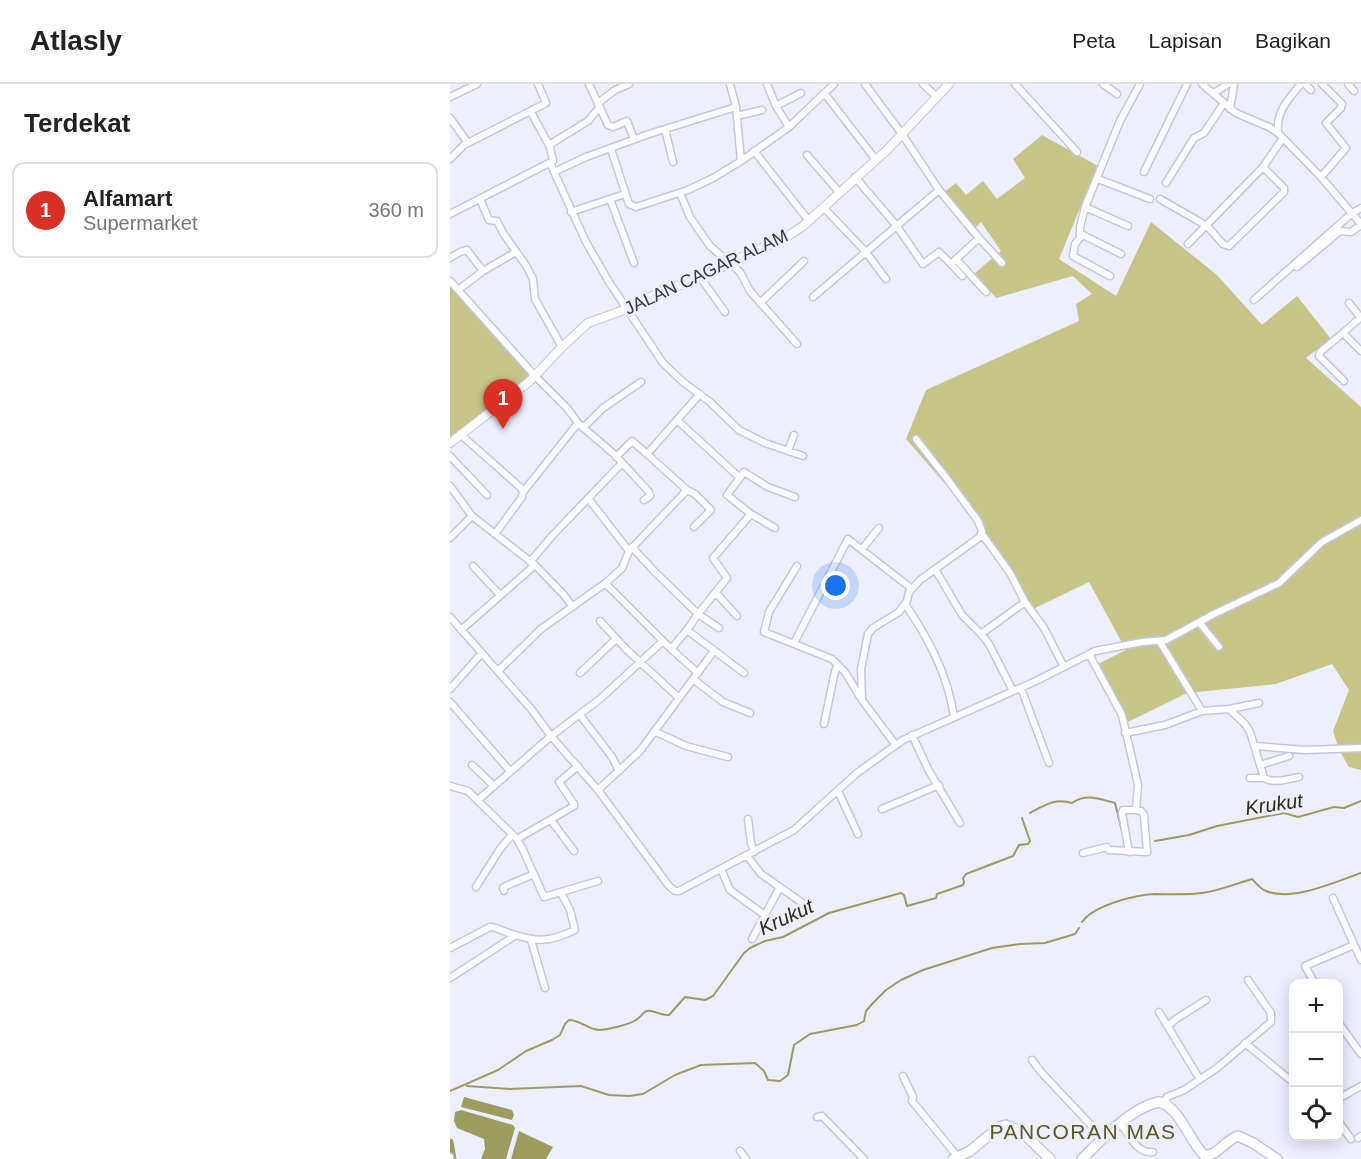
<!DOCTYPE html>
<html lang="id">
<head>
<meta charset="utf-8">
<style>
  :root { --surface:#fff; --page:#f6f6f6; --text:#222; --muted:#767676; --line:#e0e0e0; --accent:#d93025 }
  body { margin:0; font-family:Arial,sans-serif; background:var(--page); color:var(--text) }
  .controls { position:absolute; right:18px; bottom:18px; display:grid; overflow:hidden; border-radius:12px; box-shadow:0 3px 15px #0003 }
  .controls button { width:54px; height:54px; display:grid; place-items:center; padding:0; border:0; border-bottom:2px solid var(--line); background:var(--surface); color:var(--text); font:30px sans-serif }
  .you { position:absolute; left:386px; top:502px; width:21px; height:21px; margin:-15px; border:4px solid #fff; border-radius:50%; background:#1a73e8; box-shadow:0 0 0 9px #1a73e833 }
  .badge { display:grid; place-items:center; width:39px; height:39px; border-radius:50%; background:var(--accent); color:#fff; font-size:20px; font-weight:700 }
  .pin { position:absolute; translate:-50% -50px; filter:drop-shadow(0 2px 3px #0008) }
  .pin::after { content:''; position:absolute; top:32px; width:21px; height:18px; background:inherit; clip-path:polygon(0 0,100% 0,50% 100%) }
  .list { margin:0; padding:0; list-style:none }
  h2 { display:flex; justify-content:space-between; align-items:center; height:78px; margin:0; padding:0 24px; font-size:26px }
  h2 small { font-size:20px; font-weight:400; color:var(--muted) }
  .list li { display:grid; grid-template-columns:39px 1fr auto; gap:18px; align-items:center; box-sizing:border-box; height:96px; margin:0 12px 12px; padding:0 12px; border:2px solid var(--line); border-radius:12px }
  .list b { display:block; font-size:22px; white-space:nowrap }
  .list p { margin:0; font-size:20px; white-space:nowrap; color:var(--muted) }
  .list em { font-size:20px; font-style:normal; color:var(--muted) }
  .icon { flex:none; width:33px; height:33px; fill:none; stroke:currentColor; stroke-width:2; stroke-linecap:round; stroke-linejoin:round }
  .map { position:relative; flex:none; width:911px; height:1075px; overflow:hidden }
  header { display:flex; align-items:center; gap:36px; box-sizing:border-box; height:84px; padding:0 30px; background:var(--surface); border-bottom:2px solid var(--line) }
  header strong { font-size:28px }
  nav { display:flex; gap:33px; margin-inline-start:auto; font-size:21px }
  main { display:flex }
  aside { flex:1; background:var(--surface) }
  .map>svg:first-child { display:block }
  .forest { fill:#c6c587 }
  .water { fill:#9d9c5f }
  .lines { fill:none; stroke-linecap:round; stroke-linejoin:round }
  .stream { stroke:#9d9c5f; stroke-width:2 }
  .canal { stroke:#9d9c5f; stroke-width:7 }
  .minor-casing { stroke:#c3c5e8; stroke-width:9 }
  .tertiary-casing { stroke:#c3c5e8; stroke-width:10 }
  .secondary-casing { stroke:#c3c5e8; stroke-width:12 }
  .minor { stroke:#fff; stroke-width:6 }
  .tertiary { stroke:#fff; stroke-width:8 }
  .secondary { stroke:#fff; stroke-width:9 }
  .labels { text-anchor:middle; stroke-width:6; stroke-linejoin:round; paint-order:stroke }
  .street-label { font-size:18px; fill:#353644; stroke:#eeeffe }
  .water-label { font-size:20px; font-style:italic; fill:#2e2d11; stroke:#eeeffe }
  .quarter-label { font-size:21px; letter-spacing:1.5px; fill:#5b591e; stroke:#eeeffe }
</style>
</head>
<body>
<header>
<strong>Atlasly</strong>
<nav><a>Peta</a><a>Lapisan</a><a>Bagikan</a></nav>
</header>
<main>
<aside>
<h2>Terdekat<small></small></h2>
<ul class="list">
<li><span class="badge">1</span><div><b>Alfamart</b><p>Supermarket</p></div><em>360 m</em></li>
</ul>
</aside>
<div class="map">
<svg width="911" height="1075" viewBox="0 0 911 1075">
  <rect width="100%" height="100%" fill="#eeeffe"/>
  <path class="forest" d="M 592,51 L 650,83 L 637,107 L 609,175 L 666,212 L 701,138 L 767,191 L 812,241 L 847,212 L 881,255 L 856,274 L 911,323 L 911,686 L 899,683 L 889,666 L 883,647 L 899,606 L 882,580 L 826,600 L 737,609 L 674,640 L 642,583 L 676,566 L 639,498 L 581,526 L 517,425 L 456,355 L 476,306 L 629,237 L 626,220 L 642,210 L 623,192 L 546,214 L 525,189 L 551,167 L 531,138 L 519,150 L 490,111 L 506,99 L 516,111 L 533,97 L 547,115 L 575,94 L 563,75 Z
    M 0,202 L 81,291 L 73,299 L 0,356 Z"/>
  <path class="water" d="M 14,1013 L 62,1026 L 64,1031 L 62,1036 L 11,1023 Z
    M 11,1026 L 63,1041 L 65,1044 L 56,1075 L 31,1075 L 35,1065 L 34,1055 L 7,1044 L 4,1037 L 5,1028 Z
    M 69,1047 L 103,1063 L 96,1075 L 61,1075 Z"/>
  <g class="lines">
    <path class="stream" d="M 580,729 C 595,721 605,714 622,719 C 636,709 649,715 665,719 L 672,747
      M 705,757 L 739,751 L 767,742 L 834,729 L 848,733 L 884,723 L 894,724 L 911,717
      M 632,838 C 644,821 685,811 705,810 C 721,810 736,811 752,809 C 769,807 785,800 802,795 C 806,799 810,805 816,807 C 842,818 885,798 911,789
      M 17,1002 L 60,1005 L 131,1002 L 159,1011 L 179,1012 L 193,1010 L 225,991 L 251,981 L 305,979 L 314,987 L 318,996 L 330,997 L 338,991 L 344,961 L 360,950 L 407,941 L 414,937 L 416,927 L 423,919 L 436,906 L 451,896 L 473,886 L 542,864 L 570,860 L 595,859 L 625,850 L 629,844
      M 0,1007 L 48,986 L 76,967 L 102,956 L 110,951 L 115,940 L 119,936 C 131,936 138,946 150,946 C 160,945 178,941 186,936 C 190,934 193,928 197,927 C 202,925 211,932 219,931 L 235,913 L 255,916 L 263,912 L 294,869 L 300,864 L 315,857 L 333,853 L 379,829 L 451,809 L 454,811 L 457,822 L 486,814 L 487,810 L 513,801 L 514,798 L 513,794 L 516,790 L 563,772 L 569,761 L 578,760 L 580,757 L 572,734"/>
    <path class="canal" d="M 0,1058 L 3,1075"/>
    <g class="minor-casing">
      <path id="minor" d="M 139,0 L 158,41 L 163,43 L 177,37 L 184,55
        M 280,0 L 286,23 L 291,77
        M 317,0 L 326,22 L 339,43
        M 415,0 L 452,50 L 489,106 L 529,154 L 552,179
        M 473,0 L 487,13
        M 565,0 L 627,68
        M 653,0 L 667,10
        M 752,0 L 786,29 L 819,43 L 828,49 L 871,93 L 911,140
        M 855,0 L 861,6
        M 898,0 L 904,7
        M 764,9 L 778,0
        M 375,10 L 426,76
        M 0,13 L 27,0
        M 148,19 L 165,6 L 179,0
        M 326,22 L 351,9
        M 780,25 L 784,0
        M 287,32 L 312,26
        M 0,34 L 18,59
        M 215,45 L 223,78
        M 828,49 C 826,27 838,16 851,0
        M 99,61 L 138,37 L 150,23
        M 161,65 L 179,120 L 186,123 L 238,106 L 263,94 L 291,77 L 339,43 L 384,0
        M 304,67 L 359,137
        M 357,71 L 389,108
        M 0,75 L 14,61 L 96,19 L 88,0
        M 100,79 L 136,158 L 159,198 L 213,279 L 233,298 L 260,318 L 289,346 L 315,359 L 353,372
        M 104,88 L 136,73 L 199,50 L 286,23
        M 694,88 L 737,0
        M 405,93 L 446,141 L 473,180 L 489,168 L 501,180
        M 871,93 L 896,64 L 876,39 L 891,24 L 892,20 L 872,0
        M 648,95 L 700,115
        M 716,99 L 744,54 L 754,49 L 774,19
        M 230,109 L 240,133 L 260,162 L 290,188 L 300,207 L 347,260
        M 30,115 L 39,136 L 47,137 L 53,149 L 77,183 L 83,195 L 85,215 L 112,263
        M 160,115 L 184,179
        M 710,115 L 757,142 L 773,160 L 779,162 L 834,108 L 834,104 L 813,83
        M 635,123 L 630,143 L 630,154 L 625,160 L 623,172 L 660,192
        M 374,124 L 415,167 L 436,195
        M 121,128 L 175,110
        M 0,130 L 103,77 L 100,63 L 81,28
        M 678,142 L 635,123 L 670,37 L 690,0
        M 631,150 L 671,170
        M 738,160 L 813,83 L 833,54
        M 0,174 L 10,168 L 17,166 L 33,187 L 66,168
        M 506,175 L 536,208
        M 847,183 L 890,147 L 901,148 L 911,141
        M 512,192 L 501,180 L 529,154
        M 250,193 L 275,228
        M 0,197 L 85,292 L 117,324 L 128,339 L 165,371 L 199,408 L 200,412 L 194,416
        M 8,206 L 33,187
        M 363,213 L 489,106
        M 804,216 L 901,130 L 911,124
        M 310,219 L 354,177
        M 899,219 L 911,234
        M 911,233 L 893,249 L 911,267
        M 893,249 L 870,268 L 869,272 L 894,297
        M 227,336 L 290,394
        M 133,344 L 153,324 L 191,298
        M 10,350 L 71,404 L 73,408 L 72,413 L 45,450
        M 338,367 L 344,351
        M 0,372 L 37,411
        M 166,373 L 182,357 L 197,370
        M 0,402 L 22,432 L 85,481 L 114,511 L 122,522
        M 237,406 L 245,410 L 261,426 L 244,443
        M 73,408 L 128,339
        M 138,414 L 179,467
        M 325,444 L 301,430 L 277,411 L 294,388 L 318,403 L 345,413
        M 532,450 L 560,489 L 575,518 L 594,544 L 614,583
        M 0,454 L 22,432
        M 182,463 L 203,486 L 248,530 L 277,494 L 263,474 L 301,430
        M 412,465 L 429,444
        M 80,478 L 102,452 L 172,379
        M 23,482 L 50,511
        M 347,482 L 319,528 L 314,548 L 382,575 L 395,588 L 410,613
        M 485,485 L 512,531 L 531,550 L 539,560 L 563,607
        M 155,499 L 221,565 L 248,589
        M 266,509 L 287,532
        M 455,520 C 479,555 498,591 504,633
        M 0,533 L 82,626 L 101,652 L 148,706 L 219,802 L 225,807 L 229,807 L 344,746 L 407,689 L 453,656 L 586,597 L 645,567 L 692,558 L 716,556 L 764,530 L 829,499 L 872,458 L 911,436
        M 150,537 L 177,566 L 228,613
        M 749,538 L 769,563
        M 269,544 L 248,530 L 237,546 L 294,589
        M 11,546 L 85,481
        M 531,550 L 575,518
        M 710,558 L 752,627
        M 344,559 L 398,455 L 462,505
        M 221,565 L 237,546
        M 639,570 L 672,631 L 688,701 L 686,726 L 673,726 L 672,729 L 679,768
        M 48,587 L 91,545 L 157,498 L 172,484 L 179,467 L 237,406 L 197,370 L 250,310
        M 130,589 L 166,555
        M 243,595 L 273,618 L 300,629
        M 571,604 L 599,679
        M 0,605 L 31,570
        M 0,618 L 60,687
        M 779,625 L 809,619
        M 130,631 L 162,673 L 169,687
        M 374,640 L 385,587 L 388,581
        M 204,647 L 236,662 L 278,673
        M 675,649 L 715,641 L 752,627 L 779,625 L 795,640 L 800,648 L 814,694 C 825,700 838,695 849,693
        M 462,651 L 479,687 L 510,739
        M 445,660 L 412,616 L 411,585 L 418,550 L 423,544 L 449,528 L 457,517 L 459,508 L 470,496 L 530,453 L 532,447 L 528,437 L 501,400 L 466,355
        M 805,662 L 855,666 L 911,664
        M 22,681 L 44,702
        M 810,681 L 839,672
        M 800,694 L 814,694
        M 0,702 L 18,707 L 67,755 L 74,768 L 94,813 L 148,797
        M 148,706 L 190,667 L 263,568
        M 388,707 L 408,750
        M 28,716 L 101,652 L 150,615 L 213,557
        M 432,725 L 489,701
        M 298,735 L 301,759 L 304,768
        M 101,736 L 124,767
        M 67,755 L 124,722 L 124,720 L 109,698 L 128,682
        M 633,769 L 657,763 L 659,766 L 697,768 L 694,731 L 691,727 L 686,726
        M 297,772 L 311,790 L 351,818
        M 271,785 L 280,806 L 327,840
        M 26,803 L 50,765 L 62,751
        M 54,807 L 53,804 L 56,802 L 84,790
        M 883,814 L 911,876
        M 302,855 L 330,803
        M 81,856 L 95,904
        M 0,864 L 40,843 C 47,843 52,847 59,849 C 86,858 98,859 125,846 L 120,826 L 111,809
        M 0,894 L 66,851
        M 865,900 L 855,882 L 904,861
        M 709,928 L 749,994
        M 888,938 L 911,970
        M 719,941 L 726,935 L 756,916
        M 795,959 L 844,999
        M 582,976 L 591,988 L 653,1054
        M 453,992 L 463,1013 L 462,1017 L 508,1073
        M 888,1015 L 911,1002
        M 714,1019 L 717,1013 L 734,1006 L 767,984 L 821,938 L 821,929 L 798,896
        M 367,1033 L 372,1032 L 414,1075
        M 888,1037 L 901,1055
        M 671,1040 C 679,1051 687,1070 703,1068
        M 908,1054 L 911,1052
        M 290,1067 L 296,1075
        M 0,1073 L 0,1075"/>
    </g>
    <g class="tertiary-casing">
      <path id="tertiary" d="M 0,359 L 80,297 L 112,263 L 138,239 L 171,227 L 198,214 L 264,187 L 306,166 L 332,156 L 353,142 L 437,66 L 499,0"/>
    </g>
    <g class="secondary-casing">
      <path id="secondary" d="M 503,1075 L 520,1067 L 549,1043 L 556,1041 L 572,1048 L 600,1075
        M 632,1075 C 651,1056 682,1023 709,1018 C 729,1022 740,1058 754,1071 C 767,1073 775,1056 788,1052 L 803,1059 L 827,1075"/>
    </g>
    <use href="#minor" class="minor"/>
    <use href="#tertiary" class="tertiary"/>
    <use href="#secondary" class="secondary"/>
  </g>
  <g class="labels">
    <g class="street-label">
      <text transform="translate(256 188) rotate(-25)" y="6">JALAN CAGAR ALAM</text>
    </g>
    <g class="water-label">
      <text transform="translate(824 720) rotate(-8)" y="7">Krukut</text>
      <text transform="translate(336 833) rotate(-25)" y="7">Krukut</text>
    </g>
    <g class="quarter-label">
      <text x="633" y="1055">PANCORAN MAS</text>
    </g>
  </g>
</svg>
<div class="controls">
<button>+</button>
<button>−</button>
<button><svg class="icon" aria-label="locate" viewBox="0 0 24 24"><circle cx="12" cy="12" r="6"/><path d="M12 2v4M12 18v4M2 12h4M18 12h4"/></svg></button>
</div>
<div class="you"></div>
<div class="pin badge" style="left:53px;top:345px">1</div>
</div>
</main>
</body>
</html>
